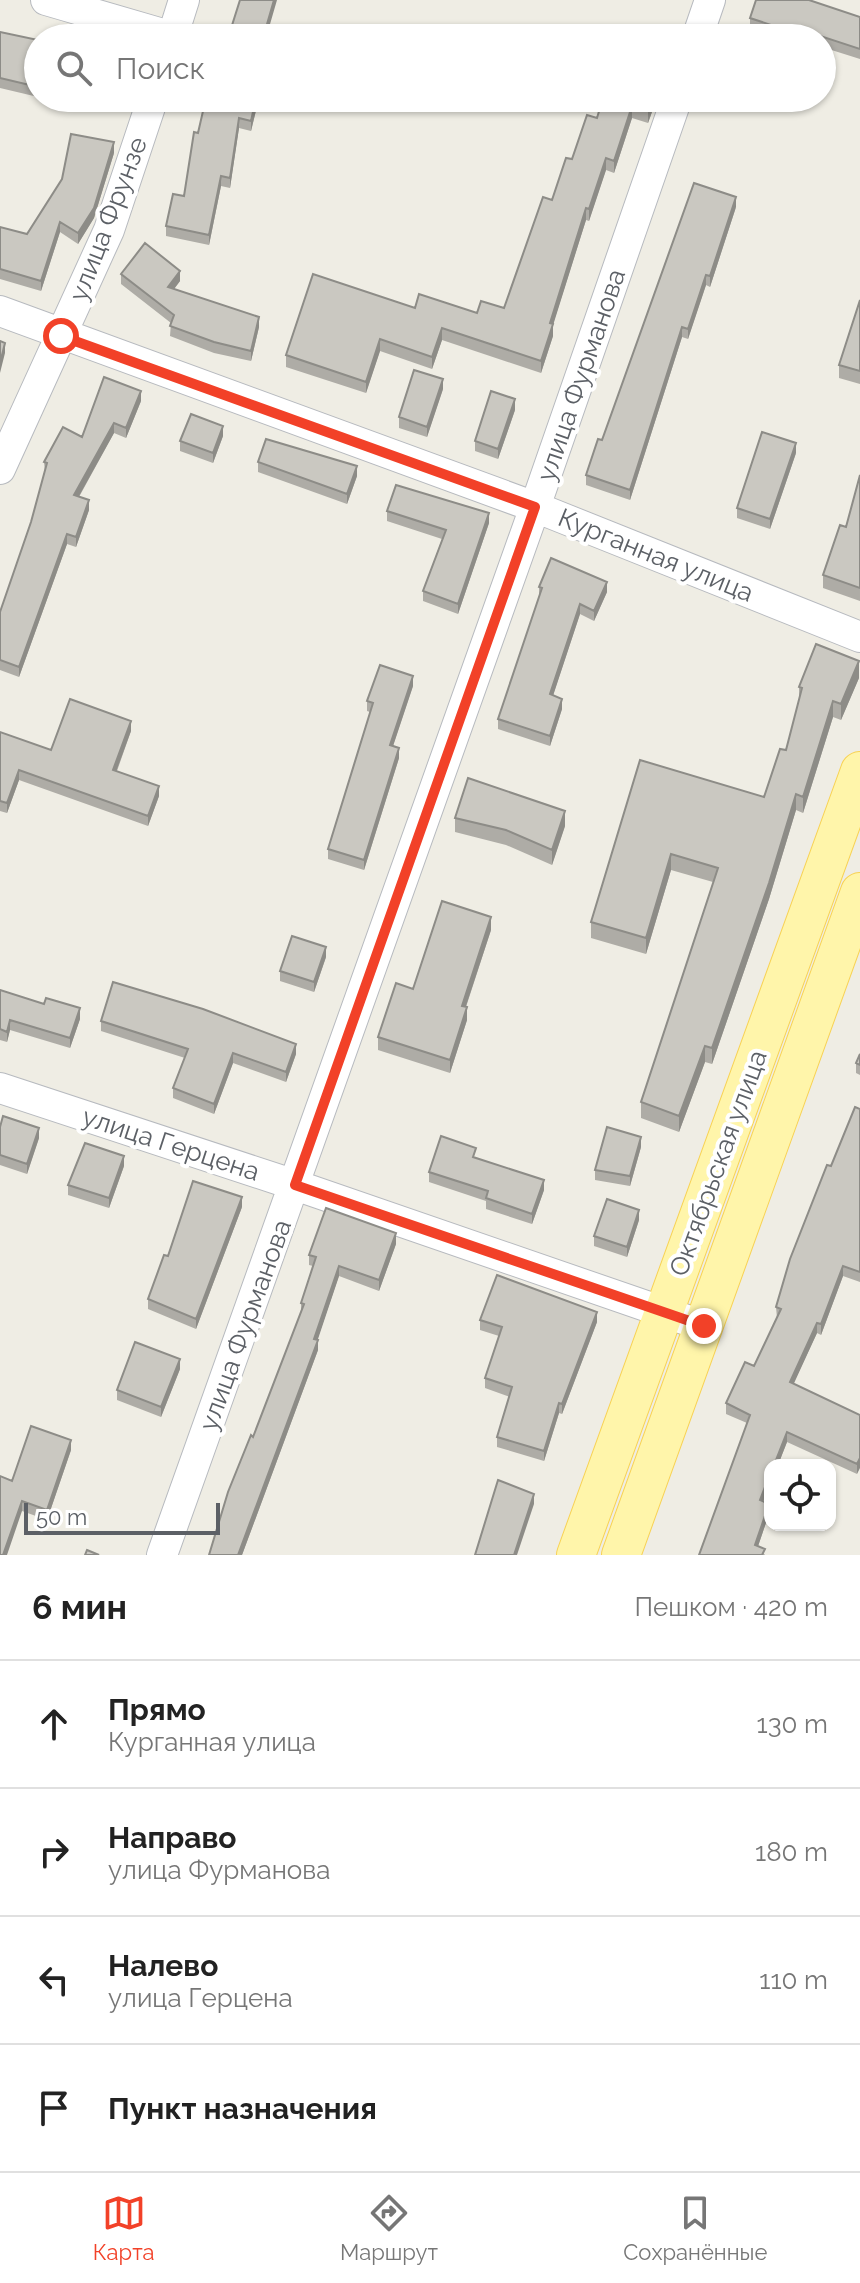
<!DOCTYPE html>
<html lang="ru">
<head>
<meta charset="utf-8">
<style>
  :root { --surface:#fff; --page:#f6f6f6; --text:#222; --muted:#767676; --line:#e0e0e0; --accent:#f24128 }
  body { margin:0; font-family:Raleway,sans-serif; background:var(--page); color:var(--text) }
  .controls { position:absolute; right:24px; bottom:24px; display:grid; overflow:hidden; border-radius:16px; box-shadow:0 2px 6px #0004 }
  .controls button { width:72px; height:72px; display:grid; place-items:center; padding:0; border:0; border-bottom:2px solid var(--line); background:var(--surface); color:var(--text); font:40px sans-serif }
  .scale { position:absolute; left:24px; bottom:20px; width:196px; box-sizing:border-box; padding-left:8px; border:4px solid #5c6066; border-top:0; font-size:22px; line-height:28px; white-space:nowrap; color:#5c6066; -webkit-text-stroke:6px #fff; paint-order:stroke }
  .stop { position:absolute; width:24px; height:24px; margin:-18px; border:6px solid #f24128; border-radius:50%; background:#fff }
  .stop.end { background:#f24128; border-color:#fff; box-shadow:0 2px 8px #0008 }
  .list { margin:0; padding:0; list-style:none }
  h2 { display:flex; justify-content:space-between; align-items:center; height:104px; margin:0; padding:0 32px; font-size:34px }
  h2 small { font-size:26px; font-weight:400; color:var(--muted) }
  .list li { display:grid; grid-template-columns:52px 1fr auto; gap:24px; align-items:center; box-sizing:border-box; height:128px; padding:0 32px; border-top:2px solid var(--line) }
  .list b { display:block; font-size:30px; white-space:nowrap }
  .list p { margin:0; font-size:26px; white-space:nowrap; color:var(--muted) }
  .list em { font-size:26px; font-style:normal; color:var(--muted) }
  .icon { flex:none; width:44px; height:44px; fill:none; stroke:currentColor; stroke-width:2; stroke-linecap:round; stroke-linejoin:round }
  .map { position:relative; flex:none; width:860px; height:1555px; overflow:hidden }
  .search { position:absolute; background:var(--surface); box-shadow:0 2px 6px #0004; left:24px; right:24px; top:24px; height:88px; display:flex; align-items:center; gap:20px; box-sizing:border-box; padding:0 28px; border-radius:44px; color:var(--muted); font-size:30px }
  .sheet { height:616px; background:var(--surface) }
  nav { display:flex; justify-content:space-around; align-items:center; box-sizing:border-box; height:112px; border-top:2px solid var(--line); background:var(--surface); font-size:22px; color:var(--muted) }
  nav a { display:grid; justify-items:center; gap:4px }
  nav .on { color:var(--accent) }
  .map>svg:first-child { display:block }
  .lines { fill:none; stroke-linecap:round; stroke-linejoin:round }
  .minor-casing { stroke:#b7babf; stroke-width:32 }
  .major-casing { stroke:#f8d254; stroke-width:40 }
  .minor { stroke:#fff; stroke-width:30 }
  .major { stroke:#fff5aa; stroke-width:38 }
  .wall { fill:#aeaca6 }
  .shaded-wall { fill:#8d8c87 }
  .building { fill:#cac8c1; stroke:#8d8c87; stroke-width:2 }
  .route { stroke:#f24128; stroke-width:10 }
  .labels { text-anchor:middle; stroke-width:8; stroke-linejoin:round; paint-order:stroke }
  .street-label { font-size:26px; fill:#5c6066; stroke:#fff }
</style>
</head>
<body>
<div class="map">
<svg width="860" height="1555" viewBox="0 0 860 1555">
  <rect width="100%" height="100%" fill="#efede4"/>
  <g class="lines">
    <g class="minor-casing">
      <path id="minor" d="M 46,0 L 173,37
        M 172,38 L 184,0
        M 697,38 L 710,0
        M 0,311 L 535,507 L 860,637
        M 0,469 L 109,230 L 153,98
        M 0,1088 L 295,1185 L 704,1326
        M 162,1555 L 535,507 L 677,98"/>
    </g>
    <g class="major-casing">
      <path id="major" d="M 576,1555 L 860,771
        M 621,1555 L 860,892"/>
    </g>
    <use href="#minor" class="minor"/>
    <use href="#major" class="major"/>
  </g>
  <path class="wall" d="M 860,17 L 860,59 L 822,47 L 822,38 L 780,38 L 750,28 L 750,18 Z
    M 0,32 L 38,40 L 38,97 L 0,88 Z
    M 41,98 L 127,98 L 124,112 L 65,99 L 64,103 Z
    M 259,98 L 251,131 L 239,128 L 230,188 L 221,186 L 209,245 L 166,236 L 166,226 L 184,196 L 198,133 Z
    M 657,98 L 648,123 L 632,118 L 614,173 L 606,170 L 589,221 L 586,220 L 553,324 L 553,336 L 541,373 L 442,340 L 432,369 L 380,351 L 366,393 L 286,367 L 286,355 L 415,308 L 477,313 L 504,308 L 572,159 L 597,118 Z
    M 114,153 L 94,218 L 78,244 L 60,232 L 41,291 L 0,279 L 0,227 L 27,234 Z
    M 736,207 L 710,287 L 706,285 L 688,339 L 682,337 L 630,500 L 586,485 L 586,475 L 602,440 Z
    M 121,274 L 180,281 L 174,289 L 259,327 L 251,361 L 214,353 L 170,336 L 171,323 L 121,284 Z
    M 860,300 L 860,384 L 839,378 L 839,365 Z
    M 443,389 L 427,437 L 399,428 L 399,417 Z
    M 141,401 L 126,438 L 114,433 L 79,497 L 89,510 L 76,547 L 67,544 L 19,677 L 0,670 L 0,612 L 31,522 L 45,472 L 44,462 L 82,437 Z
    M 515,410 L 498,459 L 475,451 L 475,441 Z
    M 223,436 L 213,463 L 180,451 L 180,441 Z
    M 796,453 L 770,529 L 737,518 L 737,508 Z
    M 258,462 L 357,476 L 347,504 L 258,472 Z
    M 860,475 L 860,601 L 823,588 L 823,575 L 846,527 Z
    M 387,511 L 489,523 L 458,614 L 423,601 L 423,591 L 442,539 L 387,521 Z
    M 539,587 L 607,592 L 594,621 L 580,614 L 553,695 L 562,709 L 550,746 L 498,729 L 498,719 L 539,597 Z
    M 859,678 L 841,720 L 833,717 L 803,813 L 796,810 L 769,899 L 712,1064 L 705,1062 L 679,1132 L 641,1118 L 641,1102 L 713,882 L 671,870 L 646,954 L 591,938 L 591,922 L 640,760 L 764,797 L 786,750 L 799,701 L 799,687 Z
    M 413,686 L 393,746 L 399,758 L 364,870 L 328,859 L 328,849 L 370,712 L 367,711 L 367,701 Z
    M 131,731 L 117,771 L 159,796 L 148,826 L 19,780 L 7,813 L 0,811 L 0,732 L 51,750 Z
    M 455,818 L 565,826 L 552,865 L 506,845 L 455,832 Z
    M 491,930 L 466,1007 L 467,1020 L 450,1073 L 378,1050 L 378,1037 L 413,989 Z
    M 326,957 L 314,992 L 280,981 L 280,971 Z
    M 0,990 L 80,1019 L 70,1048 L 10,1030 L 7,1042 L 0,1040 Z
    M 101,1021 L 296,1054 L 286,1082 L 233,1063 L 214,1114 L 173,1098 L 173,1088 L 185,1058 L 101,1031 Z
    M 860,1054 L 860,1075 L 856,1073 L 856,1063 Z
    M 860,1109 L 860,1282 L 843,1276 L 821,1335 L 817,1333 L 793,1384 L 860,1415 L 857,1474 L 787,1442 L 778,1465 L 770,1465 L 763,1501 L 769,1514 L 758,1546 L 765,1555 L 699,1555 L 747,1423 L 726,1414 L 726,1403 L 754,1366 L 777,1318 L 776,1307 L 831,1166 Z
    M 0,1127 L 39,1138 L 27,1174 L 0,1165 Z
    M 641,1147 L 630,1186 L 595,1180 L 595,1170 Z
    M 476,1158 L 544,1190 L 532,1224 L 486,1209 L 486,1201 L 429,1182 L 429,1172 Z
    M 124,1166 L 109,1208 L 68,1195 L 68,1185 Z
    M 242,1207 L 196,1329 L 148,1309 L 148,1299 L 168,1256 Z
    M 639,1220 L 627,1257 L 594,1246 L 594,1236 Z
    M 396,1244 L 379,1291 L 339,1276 L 317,1340 L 318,1350 L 242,1555 L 209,1555 L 301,1313 L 301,1303 L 313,1266 L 309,1265 L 309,1255 Z
    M 480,1320 L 597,1322 L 562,1414 L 559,1413 L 544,1461 L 497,1447 L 497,1437 L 510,1397 L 485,1388 L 485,1378 L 499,1336 L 480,1330 Z
    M 180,1369 L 161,1417 L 117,1400 L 117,1390 Z
    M 71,1450 L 47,1520 L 22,1511 L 12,1481 Z"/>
  <path class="shaded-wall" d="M 274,0 L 277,0 L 266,38 L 263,38 Z
    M 256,98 L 259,98 L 251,131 L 251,121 Z
    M 653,98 L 657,98 L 648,123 L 648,111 Z
    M 632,106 L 632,118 L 614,173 L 614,161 Z
    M 239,118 L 239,128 L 230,188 L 230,178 Z
    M 114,142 L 114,153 L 94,218 L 78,244 L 78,233 Z
    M 606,158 L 606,170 L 589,221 L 589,209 Z
    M 221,176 L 221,186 L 209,245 L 209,235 Z
    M 736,197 L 736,207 L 710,287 L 710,276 Z
    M 586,208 L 586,220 L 550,335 L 550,323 Z
    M 60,222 L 60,232 L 41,291 L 41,281 Z
    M 180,271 L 180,281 L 168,297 L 168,287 Z
    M 706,275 L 706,285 L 688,339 L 688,329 Z
    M 259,317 L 259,327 L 251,361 L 251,351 Z
    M 553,324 L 553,336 L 541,373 L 541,361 Z
    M 682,327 L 682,337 L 630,500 L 630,490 Z
    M 442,328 L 442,340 L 432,369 L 432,357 Z
    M 380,339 L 380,351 L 366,393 L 366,382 Z
    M 5,343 L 5,353 L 0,373 L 0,363 Z
    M 443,379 L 443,389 L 427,437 L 427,427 Z
    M 141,391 L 141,401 L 126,438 L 126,428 Z
    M 515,399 L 515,410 L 498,459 L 498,449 Z
    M 114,423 L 114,433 L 74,505 L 74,495 Z
    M 223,426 L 223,436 L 213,463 L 213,453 Z
    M 796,443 L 796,453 L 770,529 L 770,519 Z
    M 357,466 L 357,476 L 347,504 L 347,494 Z
    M 89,500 L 89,510 L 76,547 L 76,537 Z
    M 489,513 L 489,523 L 458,614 L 458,604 Z
    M 67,534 L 67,544 L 19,677 L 19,667 Z
    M 607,582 L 607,592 L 594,621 L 594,611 Z
    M 580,604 L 580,614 L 550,705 L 550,694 Z
    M 859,661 L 859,678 L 841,720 L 841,704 Z
    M 413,676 L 413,686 L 390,755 L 390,745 Z
    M 562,699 L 562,709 L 550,746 L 550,736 Z
    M 833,701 L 833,717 L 803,813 L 803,797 Z
    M 131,721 L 131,731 L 113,780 L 113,770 Z
    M 399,748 L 399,758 L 364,870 L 364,860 Z
    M 19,770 L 19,780 L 7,813 L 7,803 Z
    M 159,786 L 159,796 L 148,826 L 148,816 Z
    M 796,794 L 796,810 L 769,899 L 712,1064 L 712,1048 Z
    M 565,811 L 565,826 L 552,865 L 552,850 Z
    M 671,854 L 671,870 L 646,954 L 646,938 Z
    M 491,917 L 491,930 L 462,1018 L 462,1006 Z
    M 326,947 L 326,957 L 314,992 L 314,982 Z
    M 467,1007 L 467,1020 L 450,1073 L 450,1060 Z
    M 80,1008 L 80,1019 L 70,1048 L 70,1038 Z
    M 10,1020 L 10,1030 L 7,1042 L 7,1032 Z
    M 296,1044 L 296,1054 L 286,1082 L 286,1072 Z
    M 705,1046 L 705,1062 L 679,1132 L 679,1116 Z
    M 233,1053 L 233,1063 L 214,1114 L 214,1104 Z
    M 39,1128 L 39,1138 L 27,1174 L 27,1164 Z
    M 641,1137 L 641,1147 L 630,1186 L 630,1176 Z
    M 124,1156 L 124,1166 L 109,1208 L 109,1198 Z
    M 544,1180 L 544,1190 L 532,1224 L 532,1214 Z
    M 242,1197 L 242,1207 L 196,1329 L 196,1319 Z
    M 639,1210 L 639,1220 L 627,1257 L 627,1247 Z
    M 396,1233 L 396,1244 L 379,1291 L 379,1280 Z
    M 339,1266 L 339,1276 L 317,1342 L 318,1340 L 318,1350 L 242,1555 L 238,1555 L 314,1339 Z
    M 843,1266 L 843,1276 L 821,1335 L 821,1324 Z
    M 597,1312 L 597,1322 L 562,1414 L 562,1404 Z
    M 817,1323 L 817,1333 L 790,1392 L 790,1382 Z
    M 180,1359 L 180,1369 L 161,1417 L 161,1407 Z
    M 559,1403 L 559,1413 L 544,1461 L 544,1451 Z
    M 787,1432 L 787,1442 L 778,1465 L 774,1465 Z
    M 71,1440 L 71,1450 L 47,1520 L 47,1510 Z
    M 860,1458 L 860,1468 L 857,1474 L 857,1464 Z
    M 770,1474 L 770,1484 L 760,1510 L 760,1500 Z
    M 534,1494 L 534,1504 L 517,1555 L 514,1555 Z
    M 22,1501 L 22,1511 L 7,1555 L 3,1555 Z
    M 769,1504 L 769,1514 L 755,1555 L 755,1545 Z"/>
  <path class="building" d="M 240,0 L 274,0 L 263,38 L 228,38 Z
    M 756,0 L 809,0 L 860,17 L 860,49 L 793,27 L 792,32 L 750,18 Z
    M 0,32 L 38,40 L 38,87 L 0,78 Z
    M 107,98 L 125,98 L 124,102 Z
    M 206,98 L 256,98 L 251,121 L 239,118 L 230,178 L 221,176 L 209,235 L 166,226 L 173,194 L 184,196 L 194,132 L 198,133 Z
    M 603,98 L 653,98 L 648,111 L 632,106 L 614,161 L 606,158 L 589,209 L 586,208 L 550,323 L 553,324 L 541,361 L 442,328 L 432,357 L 380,339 L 366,382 L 286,355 L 313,274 L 415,308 L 419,294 L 477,313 L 481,301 L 504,308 L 543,197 L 552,200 L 566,158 L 572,159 L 587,115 L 597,118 Z
    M 71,134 L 114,142 L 94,208 L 78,233 L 60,222 L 41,281 L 0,269 L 0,227 L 27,234 L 62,179 Z
    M 694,183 L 736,197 L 710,276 L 706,275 L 688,329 L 682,327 L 630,490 L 586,475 L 598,439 L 602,440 Z
    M 145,243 L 180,271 L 168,287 L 259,317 L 251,351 L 214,342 L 170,326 L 174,315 L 121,274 Z
    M 860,300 L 860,371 L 839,365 Z
    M 0,341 L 5,343 L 0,363 Z
    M 414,370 L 443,379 L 427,427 L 399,417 Z
    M 104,377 L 141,391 L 126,428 L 114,423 L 74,495 L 89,500 L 76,537 L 67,534 L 19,667 L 0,660 L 0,612 L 31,522 L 47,463 L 44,462 L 63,427 L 82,437 Z
    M 491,391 L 515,399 L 498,449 L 475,441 Z
    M 191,414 L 223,426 L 213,453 L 180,441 Z
    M 762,432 L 796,443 L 770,519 L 737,508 Z
    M 266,439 L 357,466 L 347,494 L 258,462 Z
    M 860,475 L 860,588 L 823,575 L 840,525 L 846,527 Z
    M 396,485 L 489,513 L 458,604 L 423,591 L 446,530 L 387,511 Z
    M 551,558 L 607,582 L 594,611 L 580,604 L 550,694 L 562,699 L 550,736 L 498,719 L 542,588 L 539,587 Z
    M 816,644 L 859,661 L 841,704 L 833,701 L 803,797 L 796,794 L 769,883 L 712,1048 L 705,1046 L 679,1116 L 641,1102 L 718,868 L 671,854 L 646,938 L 591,922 L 640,760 L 764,797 L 780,749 L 786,750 L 802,688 L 799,687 Z
    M 380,665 L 413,676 L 390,745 L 399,748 L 364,860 L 328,849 L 373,703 L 367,701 Z
    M 70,699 L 131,721 L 113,770 L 159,786 L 148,816 L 19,770 L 7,803 L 0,801 L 0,732 L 51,750 Z
    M 468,778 L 565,811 L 552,850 L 506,830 L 455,818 Z
    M 442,901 L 491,917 L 462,1006 L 467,1007 L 450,1060 L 378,1037 L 396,983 L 413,989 Z
    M 292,936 L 326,947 L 314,982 L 280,971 Z
    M 113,982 L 203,1009 L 296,1044 L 286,1072 L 233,1053 L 214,1104 L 173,1088 L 188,1049 L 101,1021 Z
    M 0,990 L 44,1004 L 46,998 L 80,1008 L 70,1038 L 10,1020 L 7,1032 L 0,1029 Z
    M 860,1054 L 860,1065 L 856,1063 Z
    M 855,1107 L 860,1109 L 860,1272 L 843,1266 L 821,1324 L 817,1323 L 790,1382 L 860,1415 L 860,1458 L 857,1464 L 787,1432 L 774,1465 L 770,1465 L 770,1474 L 760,1500 L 769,1504 L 755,1545 L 765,1549 L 762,1555 L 699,1555 L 750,1415 L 726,1403 L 745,1362 L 754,1366 L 781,1309 L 776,1307 L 790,1259 L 827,1165 L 831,1166 Z
    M 3,1116 L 39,1128 L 27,1164 L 0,1155 L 0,1127 Z
    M 607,1127 L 641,1137 L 630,1176 L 595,1170 Z
    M 441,1136 L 476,1148 L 473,1157 L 544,1180 L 532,1214 L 486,1198 L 488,1191 L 429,1172 Z
    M 85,1143 L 124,1156 L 109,1198 L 68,1185 Z
    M 193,1181 L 242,1197 L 196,1319 L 148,1299 L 164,1255 L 168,1256 Z
    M 607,1199 L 639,1210 L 627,1247 L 594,1236 Z
    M 326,1208 L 396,1233 L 379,1280 L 339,1266 L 314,1339 L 318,1340 L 238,1555 L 209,1555 L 228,1492 L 251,1435 L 253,1437 L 304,1304 L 301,1303 L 316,1257 L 309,1255 Z
    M 497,1275 L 597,1312 L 562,1404 L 559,1403 L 544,1451 L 497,1437 L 512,1387 L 485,1378 L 502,1327 L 480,1320 Z
    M 135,1342 L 180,1359 L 161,1407 L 117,1390 Z
    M 31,1426 L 71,1440 L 47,1510 L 22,1501 L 3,1555 L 0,1555 L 0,1476 L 12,1481 Z
    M 498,1480 L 534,1494 L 514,1555 L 475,1555 Z
    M 87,1550 L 99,1555 L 85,1555 Z"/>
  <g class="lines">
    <path class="route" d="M 61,336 L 535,507 L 295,1185 L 704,1326"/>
  </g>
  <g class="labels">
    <g class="street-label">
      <text transform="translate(108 219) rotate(-69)" y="9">улица Фрунзе</text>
      <text transform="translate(581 375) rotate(-71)" y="9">улица Фурманова</text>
      <text transform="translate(656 555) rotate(22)" y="9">Курганная улица</text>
      <text transform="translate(171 1144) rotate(18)" y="9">улица Герцена</text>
      <text transform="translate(718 1163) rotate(-70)" y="9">Октябрьская улица</text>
      <text transform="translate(245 1325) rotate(-70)" y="9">улица Фурманова</text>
    </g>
  </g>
</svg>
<div class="controls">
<button><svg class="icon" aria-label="locate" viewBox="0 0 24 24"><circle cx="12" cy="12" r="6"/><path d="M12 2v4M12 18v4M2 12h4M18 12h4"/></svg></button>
</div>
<div class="scale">50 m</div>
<div class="stop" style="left:61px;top:336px"></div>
<div class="stop end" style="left:704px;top:1326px"></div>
<div class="search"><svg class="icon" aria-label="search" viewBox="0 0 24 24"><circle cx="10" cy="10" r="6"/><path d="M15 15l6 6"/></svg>Поиск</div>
</div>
<section class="sheet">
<h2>6 мин<small>Пешком · 420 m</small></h2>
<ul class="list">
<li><svg class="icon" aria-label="ahead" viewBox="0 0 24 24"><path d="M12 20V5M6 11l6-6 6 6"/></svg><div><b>Прямо</b><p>Курганная улица</p></div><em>130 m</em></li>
<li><svg class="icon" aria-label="right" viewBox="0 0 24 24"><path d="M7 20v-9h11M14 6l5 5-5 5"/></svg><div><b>Направо</b><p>улица Фурманова</p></div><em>180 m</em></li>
<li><svg class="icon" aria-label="left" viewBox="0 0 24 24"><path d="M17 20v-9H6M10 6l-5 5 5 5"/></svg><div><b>Налево</b><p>улица Герцена</p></div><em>110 m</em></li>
<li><svg class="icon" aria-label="arrive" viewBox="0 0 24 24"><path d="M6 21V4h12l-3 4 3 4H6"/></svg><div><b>Пункт назначения</b></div></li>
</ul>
</section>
<nav>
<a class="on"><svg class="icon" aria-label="map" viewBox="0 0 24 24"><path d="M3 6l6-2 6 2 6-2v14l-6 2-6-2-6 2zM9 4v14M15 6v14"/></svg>Карта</a>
<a><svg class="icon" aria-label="directions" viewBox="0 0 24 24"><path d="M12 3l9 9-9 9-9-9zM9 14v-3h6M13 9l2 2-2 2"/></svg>Маршрут</a>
<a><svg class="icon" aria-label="saved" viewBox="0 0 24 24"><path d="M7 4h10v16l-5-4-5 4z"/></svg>Сохранённые</a>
</nav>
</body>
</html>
